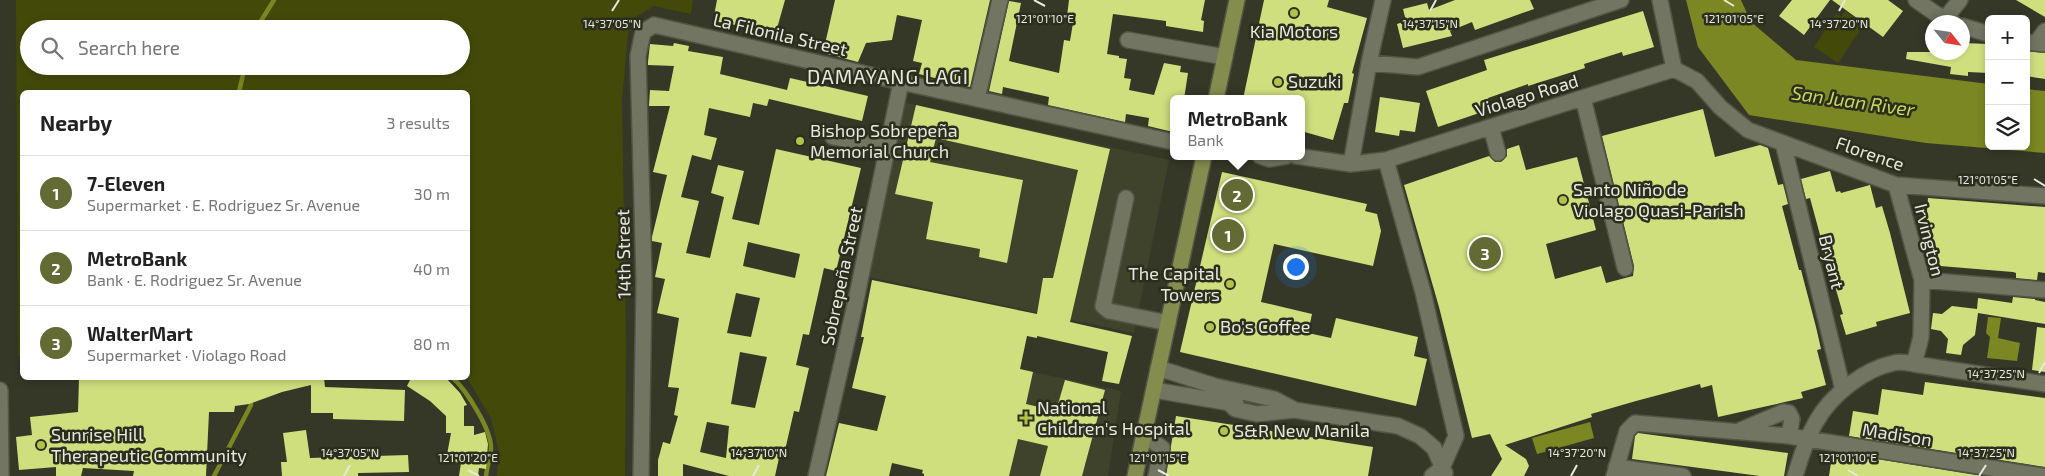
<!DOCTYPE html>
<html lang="en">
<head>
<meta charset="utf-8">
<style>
  :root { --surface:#fff; --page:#f6f6f6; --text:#222; --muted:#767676; --line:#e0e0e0; --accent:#636a34 }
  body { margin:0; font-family:"Exo 2",sans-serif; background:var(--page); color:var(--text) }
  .controls { position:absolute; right:15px; top:15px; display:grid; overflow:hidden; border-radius:8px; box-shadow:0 2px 8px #0003 }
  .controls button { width:45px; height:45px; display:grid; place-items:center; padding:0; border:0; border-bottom:1px solid var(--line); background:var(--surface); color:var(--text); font:25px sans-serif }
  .compass { position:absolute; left:1925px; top:15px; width:45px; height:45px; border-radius:50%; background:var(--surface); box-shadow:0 2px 8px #0003; rotate:120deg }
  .you { position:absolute; left:1295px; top:266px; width:18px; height:18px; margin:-12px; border:4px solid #fff; border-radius:50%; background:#1a73e8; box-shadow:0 0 0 8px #1a73e833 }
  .badge { display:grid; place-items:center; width:32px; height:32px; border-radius:50%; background:var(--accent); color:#fff; font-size:16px; font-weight:700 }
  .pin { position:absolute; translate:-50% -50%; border:2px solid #fff; box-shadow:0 1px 5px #0006 }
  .popup { position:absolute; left:1170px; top:95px; width:135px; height:65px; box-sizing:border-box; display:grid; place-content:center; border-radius:8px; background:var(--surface); filter:drop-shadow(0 1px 4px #0005); font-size:16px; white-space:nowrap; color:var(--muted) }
  .popup b { font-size:19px; color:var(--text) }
  .popup::after { content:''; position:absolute; left:50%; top:100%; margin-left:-10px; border:10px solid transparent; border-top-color:var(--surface) }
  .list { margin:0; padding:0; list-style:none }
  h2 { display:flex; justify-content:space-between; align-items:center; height:65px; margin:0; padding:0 20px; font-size:21px }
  h2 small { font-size:16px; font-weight:400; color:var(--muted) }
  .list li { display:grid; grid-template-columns:32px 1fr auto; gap:15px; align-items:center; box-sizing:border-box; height:75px; padding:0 20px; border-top:1px solid var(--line) }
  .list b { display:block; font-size:19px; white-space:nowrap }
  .list p { margin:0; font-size:16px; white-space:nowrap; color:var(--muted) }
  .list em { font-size:16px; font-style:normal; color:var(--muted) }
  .icon { flex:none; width:28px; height:28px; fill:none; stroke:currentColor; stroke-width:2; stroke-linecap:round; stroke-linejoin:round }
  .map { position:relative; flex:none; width:2045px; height:476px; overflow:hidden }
  .search { position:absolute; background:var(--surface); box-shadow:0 2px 8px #0003; left:20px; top:20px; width:450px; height:55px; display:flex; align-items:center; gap:12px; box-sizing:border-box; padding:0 18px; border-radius:28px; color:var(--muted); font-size:19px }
  .panel { position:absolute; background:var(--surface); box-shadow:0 2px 8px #0003; left:20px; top:90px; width:450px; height:290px; border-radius:8px }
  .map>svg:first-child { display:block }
  .built { fill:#3f432b }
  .green { fill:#434a09; fill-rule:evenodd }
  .water { fill:#7b8722 }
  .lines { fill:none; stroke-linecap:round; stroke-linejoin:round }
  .stream { stroke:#7b8722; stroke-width:4.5 }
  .building { fill:#d0df7e; fill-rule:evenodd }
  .minor-casing { stroke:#525445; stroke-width:18 }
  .major-casing { stroke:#525445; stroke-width:18 }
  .minor { stroke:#717562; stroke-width:15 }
  .major { stroke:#848c4e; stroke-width:15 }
  .ticks { fill:none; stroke:#e7e9de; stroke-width:2 }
  .poi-dot { fill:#b3c24b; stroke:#2b2e1d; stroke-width:2 }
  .labels { text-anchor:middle; stroke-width:5; stroke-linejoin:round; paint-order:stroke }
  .poi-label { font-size:18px; fill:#e7e9de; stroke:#2b2e1d; text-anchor:start }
  .street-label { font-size:18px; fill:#e7e9de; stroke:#2b2e1d }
  .water-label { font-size:19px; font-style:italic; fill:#c9da5b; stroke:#2b2e1d }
  .quarter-label { font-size:20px; letter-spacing:1px; fill:#e7e9de; stroke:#2b2e1d }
  .ticks-label { font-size:12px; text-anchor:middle; fill:#e7e9de; stroke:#2b2e1d; stroke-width:5; stroke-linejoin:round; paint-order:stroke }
</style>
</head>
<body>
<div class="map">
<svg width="2045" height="476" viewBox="0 0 2045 476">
  <rect width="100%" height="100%" fill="#353827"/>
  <path class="built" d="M 902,102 L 1169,160 L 1134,333 L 869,277 Z
    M 950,354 L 1121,391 L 1108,476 L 934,476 L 922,473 Z"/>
  <path class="green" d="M 16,0 L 693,0 L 691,14 L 654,6 L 629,21 L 622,100 L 626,345 L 625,476 L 497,476 L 499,452 L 491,418 L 467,378 L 468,92 L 22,92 L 22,356 L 18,356 ZM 29,29 L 461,29 L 461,66 L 29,66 Z
    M 1845,11 L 1864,24 L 1838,63 L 1814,47 L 1836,14 L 1841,17 Z"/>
  <path class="water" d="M 1686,0 L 1741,0 L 1751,22 L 1796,60 L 1989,84 L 1989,146 L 2026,146 L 2026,89 L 2045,91 L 2045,153 L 1926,143 L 1749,115 L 1698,47 Z
    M 1988,317 L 2001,318 L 1998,338 L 2020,343 L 2017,361 L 1987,358 L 1990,337 L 1986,333 Z
    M 1590,422 L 1594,438 L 1537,454 L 1532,438 Z"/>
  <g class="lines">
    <path class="stream" d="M 256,29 L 274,0
      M 239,92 L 245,66
      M 453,378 C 466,390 492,430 491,449 C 490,458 487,467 486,476
      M 214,476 L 251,405 L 251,399"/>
  </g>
  <path class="building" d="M 717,0 L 785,0 L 776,32 L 713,21 Z
    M 835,0 L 990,0 L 970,87 L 919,74 L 922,63 L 913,61 L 922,20 L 897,15 L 892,40 L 866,43 L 858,62 L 823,53 Z
    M 1069,0 L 1205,0 L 1201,20 L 1204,21 L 1203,32 L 1166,26 L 1166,21 L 1113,14 L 1107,54 L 1119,56 L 1119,58 L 1127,59 L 1124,78 L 1131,79 L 1129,90 L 1154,95 L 1164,63 L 1181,66 L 1180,72 L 1188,73 L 1184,99 L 1173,99 L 1173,132 L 1148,126 L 1149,118 L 1126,114 L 1125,122 L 1048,105 L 1049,97 L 1003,87 L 1002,94 L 989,91 L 1009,1 L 1021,3 L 1009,61 L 1059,73 L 1064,40 L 1070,41 L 1074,17 L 1067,16 Z
    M 1264,0 L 1329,0 L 1327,7 L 1367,18 L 1352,73 L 1354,74 L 1348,103 L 1344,103 L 1333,140 L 1301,131 L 1301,99 L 1243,99 Z
    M 1455,0 L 1530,0 L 1534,9 L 1475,30 L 1472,22 L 1450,31 L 1452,36 L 1403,48 L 1397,24 L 1406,21 L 1403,9 L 1427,3 L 1429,10 Z
    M 1792,0 L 1830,0 L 1804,35 L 1779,16 Z
    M 1832,0 L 1888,0 L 1903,11 L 1883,37 Z
    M 2016,0 L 2045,0 L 2045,17 Z
    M 1643,11 L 1654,47 L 1623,56 L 1622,52 L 1584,64 L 1585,68 L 1528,86 L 1528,84 L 1488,98 L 1491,109 L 1438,127 L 1426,91 L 1487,70 L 1484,60 Z
    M 674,43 L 689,46 L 688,51 L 723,57 L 720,74 L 787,90 L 790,78 L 868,96 L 862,121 L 769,99 L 767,106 L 753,103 L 750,117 L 709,108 L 704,135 L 717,138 L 711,160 L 692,155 L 681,197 L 699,201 L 686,253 L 710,258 L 724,197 L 711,193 L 718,165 L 744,171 L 732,219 L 759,225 L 776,149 L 861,168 L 836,271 L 824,268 L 809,335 L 803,334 L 796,365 L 809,368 L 799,412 L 794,411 L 783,459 L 779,458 L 775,476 L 729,476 L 683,464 L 683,476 L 658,476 L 658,460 L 663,442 L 670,444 L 678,416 L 674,415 L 679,388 L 668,387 L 679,318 L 657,313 L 665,279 L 655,277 L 662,243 L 652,241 L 652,237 L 667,175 L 653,172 L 670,106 L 649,106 L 650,90 L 669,91 L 674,66 L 648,65 L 648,62 L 650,44 L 673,46 ZM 748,242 L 800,254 L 795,278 L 743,266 ZM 736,293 L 760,298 L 751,337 L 727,333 ZM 740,352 L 767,357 L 755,408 L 731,404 ZM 707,422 L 729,426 L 726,458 L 700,452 Z
    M 1962,43 L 1989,44 L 1989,73 L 1968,72 L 1968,76 L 1950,74 L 1951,67 L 1906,59 L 1907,52 L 1962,52 Z
    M 2026,51 L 2045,53 L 2045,79 L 2026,76 Z
    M 1380,97 L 1420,103 L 1415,132 L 1400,130 L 1399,136 L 1375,132 Z
    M 916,105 L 1110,149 L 1070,322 L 1132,336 L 1119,384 L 1102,381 L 1108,352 L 1037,336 L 1037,338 L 1027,336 L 1020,369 L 1033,372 L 1026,404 L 1056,411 L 1065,380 L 1105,390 L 1082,476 L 1040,476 L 1048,446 L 1018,439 L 1009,476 L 924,476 L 924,474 L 922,473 L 923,470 L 892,463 L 889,476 L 826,476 L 839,423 L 877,431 L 886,396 L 852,388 L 864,337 L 861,337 L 872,280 L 1037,314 L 1043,278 L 1053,278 L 1078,170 L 936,138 L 930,162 L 1023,180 L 1007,263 L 979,257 L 980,249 L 926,239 L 933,202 L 895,194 Z
    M 1703,109 L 1715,157 L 1760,145 L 1768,148 L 1778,185 L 1783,184 L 1788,204 L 1782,206 L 1799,270 L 1801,270 L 1816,327 L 1821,349 L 1817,350 L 1826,385 L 1801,392 L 1803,398 L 1718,417 L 1712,385 L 1701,388 L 1700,384 L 1636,401 L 1591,414 L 1592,417 L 1505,445 L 1526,459 L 1529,466 L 1524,476 L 1491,476 L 1502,459 L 1490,434 L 1472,438 L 1439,307 L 1404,185 L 1489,156 L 1495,162 L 1501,162 L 1507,156 L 1507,149 L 1519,145 L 1526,170 L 1577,157 L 1596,230 L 1546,244 L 1555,279 L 1601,266 L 1606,283 L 1633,276 L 1634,266 L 1602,136 Z
    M 1830,171 L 1836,192 L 1840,191 L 1841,193 L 1870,185 L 1876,208 L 1882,206 L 1890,233 L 1910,313 L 1876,322 L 1877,326 L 1846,335 L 1840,315 L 1843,314 L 1835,286 L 1832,287 L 1827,269 L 1829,268 L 1810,198 L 1806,199 L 1801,179 Z
    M 1222,172 L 1367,204 L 1365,211 L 1377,214 L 1381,231 L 1373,266 L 1274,244 L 1261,302 L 1312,314 L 1308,333 L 1331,338 L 1336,318 L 1418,337 L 1414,356 L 1427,359 L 1416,406 L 1180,352 Z
    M 1928,198 L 2045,207 L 2045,273 L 2038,272 L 2037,280 L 2016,278 L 2016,273 L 2013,272 L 1928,265 L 1924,251 Z
    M 2013,297 L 2035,299 L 2035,300 L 2045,302 L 2045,324 L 1978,313 L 1975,335 L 1963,345 L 1961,355 L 1946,353 L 1948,339 L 1941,331 L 1931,329 L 1933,313 L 1942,314 L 1952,306 L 1977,309 L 1978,298 L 2012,303 Z
    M 2037,327 L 2045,328 L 2045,372 L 2032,370 Z
    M 79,378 L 122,379 L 324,378 L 325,387 L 405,390 L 404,421 L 333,419 L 333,413 L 311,413 L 311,385 L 282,392 L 249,404 L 235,406 L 234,412 L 209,412 L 206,476 L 133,476 L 134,471 L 83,468 L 81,476 L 56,476 L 56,467 L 19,470 L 16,437 L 32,435 L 30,417 L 78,412 Z
    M 411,378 L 446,378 L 460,393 L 467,405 L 464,406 L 464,426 L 474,426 L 474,435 L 485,432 L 488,444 L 486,469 L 479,468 L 478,476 L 459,476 L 461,463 L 446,460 L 451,433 L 446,433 L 446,416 L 430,401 L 407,386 Z
    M 1925,382 L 2045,398 L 2045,467 L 1849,436 L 1853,411 L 1878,415 L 1882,389 L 1923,395 Z
    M 1176,416 L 1373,447 L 1368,476 L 1166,476 Z
    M 306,430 L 310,458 L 408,455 L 409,472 L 358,473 L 358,476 L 282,476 L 281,462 L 287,462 L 283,433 Z
    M 1638,433 L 1788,453 L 1784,476 L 1760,476 L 1632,459 L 1635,436 Z
    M 1846,454 L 1982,476 L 1829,476 L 1832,456 L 1846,457 Z"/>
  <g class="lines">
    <g class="minor-casing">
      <path id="minor" d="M 1660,0 L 1674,69
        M 1916,0 L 1936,14 L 1953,22
        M 1944,20 L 1960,0
        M 1962,26 L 1989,34
        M 1128,40 L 1225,57
        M 2026,42 L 2045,44
        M 2036,43 L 2045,31
        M 1369,63 L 1418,67 L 1621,0
        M 1583,98 L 1625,268
        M 977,99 L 1000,0
        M 1491,127 L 1498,153
        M 833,137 L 888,148
        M 1783,143 L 1843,390
        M 1260,156 L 1269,159 L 1287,156
        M 1296,156 L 1351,164 L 1386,160 L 1674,69 L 1697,81 L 1720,107 L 1748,130 L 1896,185 L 2045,196
        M 1386,160 L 1423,292 L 1456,436 L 1442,468 L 1432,476
        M 1351,164 L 1369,63 L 1383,0
        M 1896,185 L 1922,280 L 1921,337 L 1914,364
        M 1126,198 L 1103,306 L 1109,311 L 1168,323
        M 1922,280 L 2045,290
        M 1158,368 L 1215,386 L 1274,399 L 1293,409
        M 0,390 L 1,476
        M 1154,390 L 1236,404
        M 1228,402 L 1235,409 L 1257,414 L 1294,410 L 1398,426 L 1420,436 L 1434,448 L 1445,473
        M 1741,430 L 1783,412 L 1789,413 L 1792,419 L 1789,436
        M 1144,435 L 1162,448 L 1156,476
        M 1616,467 L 1683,476
        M 641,476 L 644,281 L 638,56 L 643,32 L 654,25 L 901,82 L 1173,142
        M 816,476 L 855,305 L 901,82
        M 1614,476 L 1627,431 L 1635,423 L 1789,436 L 2042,476
        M 1795,476 C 1801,457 1806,439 1816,422 C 1831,395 1864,369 1894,363 C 1900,361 1908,363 1914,364 L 2045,384"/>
    </g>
    <g class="major-casing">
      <path id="major" d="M 1216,99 L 1237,0
        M 1135,476 L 1204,156"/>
    </g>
    <use href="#minor" class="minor"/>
    <use href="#major" class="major"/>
  </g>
  <path class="ticks" d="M 1034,0 L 1045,6M 1724,0 L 1734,6M 612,11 L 619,0M 1430,11 L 1436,0M 1839,11 L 1845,0M 2034,179 L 2045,186M 2039,373 L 2045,362M 468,470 L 479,476M 1158,470 L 1169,476M 1848,470 L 1858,476M 344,476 L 350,465M 753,476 L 759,465M 1571,476 L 1577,465M 1979,476 L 1986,465"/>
  <g class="poi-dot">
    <circle cx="1294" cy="13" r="5"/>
    <circle cx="1278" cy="82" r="5"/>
    <circle cx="800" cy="141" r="5"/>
    <circle cx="1563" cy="200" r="5"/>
    <circle cx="1230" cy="284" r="5"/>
    <circle cx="1210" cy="327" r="5"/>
    <path d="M1023.5 410.5h5v5h5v5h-5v5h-5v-5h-5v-5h5z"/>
    <circle cx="1224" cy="431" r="5"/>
    <circle cx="41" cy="445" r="5"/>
  </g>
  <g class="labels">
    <g class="poi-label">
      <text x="1294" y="38" text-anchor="middle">Kia Motors</text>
      <text x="1288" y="88">Suzuki</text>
      <text x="810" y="137">Bishop Sobrepeña<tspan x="810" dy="21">Memorial Church</tspan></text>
      <text x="1573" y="196">Santo Niño de<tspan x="1573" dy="21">Violago Quasi-Parish</tspan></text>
      <text x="1220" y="280" text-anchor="end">The Capital<tspan x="1220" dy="21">Towers</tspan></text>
      <text x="1220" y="333">Bo's Coffee</text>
      <text x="1037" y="414">National<tspan x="1037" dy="21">Children's Hospital</tspan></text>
      <text x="1234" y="437">S&amp;R New Manila</text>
      <text x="51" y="441">Sunrise Hill<tspan x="51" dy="21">Therapeutic Community</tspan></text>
    </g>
    <g class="street-label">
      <text transform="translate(780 35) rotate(13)" y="6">La Filonila Street</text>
      <text transform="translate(1527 96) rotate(-17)" y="6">Violago Road</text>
      <text transform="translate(1870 154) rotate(19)" y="6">Florence</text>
      <text transform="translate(1929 240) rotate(76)" y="6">Irvington</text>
      <text transform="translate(624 254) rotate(-91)" y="6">14th Street</text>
      <text transform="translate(1831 262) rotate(76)" y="6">Bryant</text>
      <text transform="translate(842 276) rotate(-78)" y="6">Sobrepeña Street</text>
      <text transform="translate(1897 435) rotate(9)" y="6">Madison</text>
    </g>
    <g class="water-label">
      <text transform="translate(1853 101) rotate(8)" y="7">San Juan River</text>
    </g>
    <g class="quarter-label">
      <text x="888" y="84">DAMAYANG LAGI</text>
    </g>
  </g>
  <g class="ticks-label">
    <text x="1045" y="23">121°01'10"E</text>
    <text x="1734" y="23">121°01'05"E</text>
    <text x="612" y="28">14°37'05"N</text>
    <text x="1430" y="28">14°37'15"N</text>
    <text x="1839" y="28">14°37'20"N</text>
    <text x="1988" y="184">121°01'05"E</text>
    <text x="1996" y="378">14°37'25"N</text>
    <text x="350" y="457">14°37'05"N</text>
    <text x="759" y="457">14°37'10"N</text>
    <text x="1577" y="457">14°37'20"N</text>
    <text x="1986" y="457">14°37'25"N</text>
    <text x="468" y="462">121°01'20"E</text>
    <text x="1158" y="462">121°01'15"E</text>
    <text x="1848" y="462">121°01'10"E</text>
  </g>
</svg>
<div class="controls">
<button>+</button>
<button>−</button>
<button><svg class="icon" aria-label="layers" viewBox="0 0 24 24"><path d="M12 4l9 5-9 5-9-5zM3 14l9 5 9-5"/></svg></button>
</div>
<svg class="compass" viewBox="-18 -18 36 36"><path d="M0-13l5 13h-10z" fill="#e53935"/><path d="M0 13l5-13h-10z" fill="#767676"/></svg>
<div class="you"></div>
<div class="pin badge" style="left:1228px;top:235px">1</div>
<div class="pin badge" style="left:1237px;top:195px">2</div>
<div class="popup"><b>MetroBank</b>Bank</div>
<div class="pin badge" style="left:1485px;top:253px">3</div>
<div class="search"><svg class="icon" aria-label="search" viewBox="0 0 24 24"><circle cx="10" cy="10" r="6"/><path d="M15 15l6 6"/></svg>Search here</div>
<section class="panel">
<h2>Nearby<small>3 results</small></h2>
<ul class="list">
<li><span class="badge">1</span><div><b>7-Eleven</b><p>Supermarket · E. Rodriguez Sr. Avenue</p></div><em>30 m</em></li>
<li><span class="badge">2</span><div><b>MetroBank</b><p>Bank · E. Rodriguez Sr. Avenue</p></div><em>40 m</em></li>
<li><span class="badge">3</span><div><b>WalterMart</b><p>Supermarket · Violago Road</p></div><em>80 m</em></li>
</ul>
</section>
</div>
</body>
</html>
